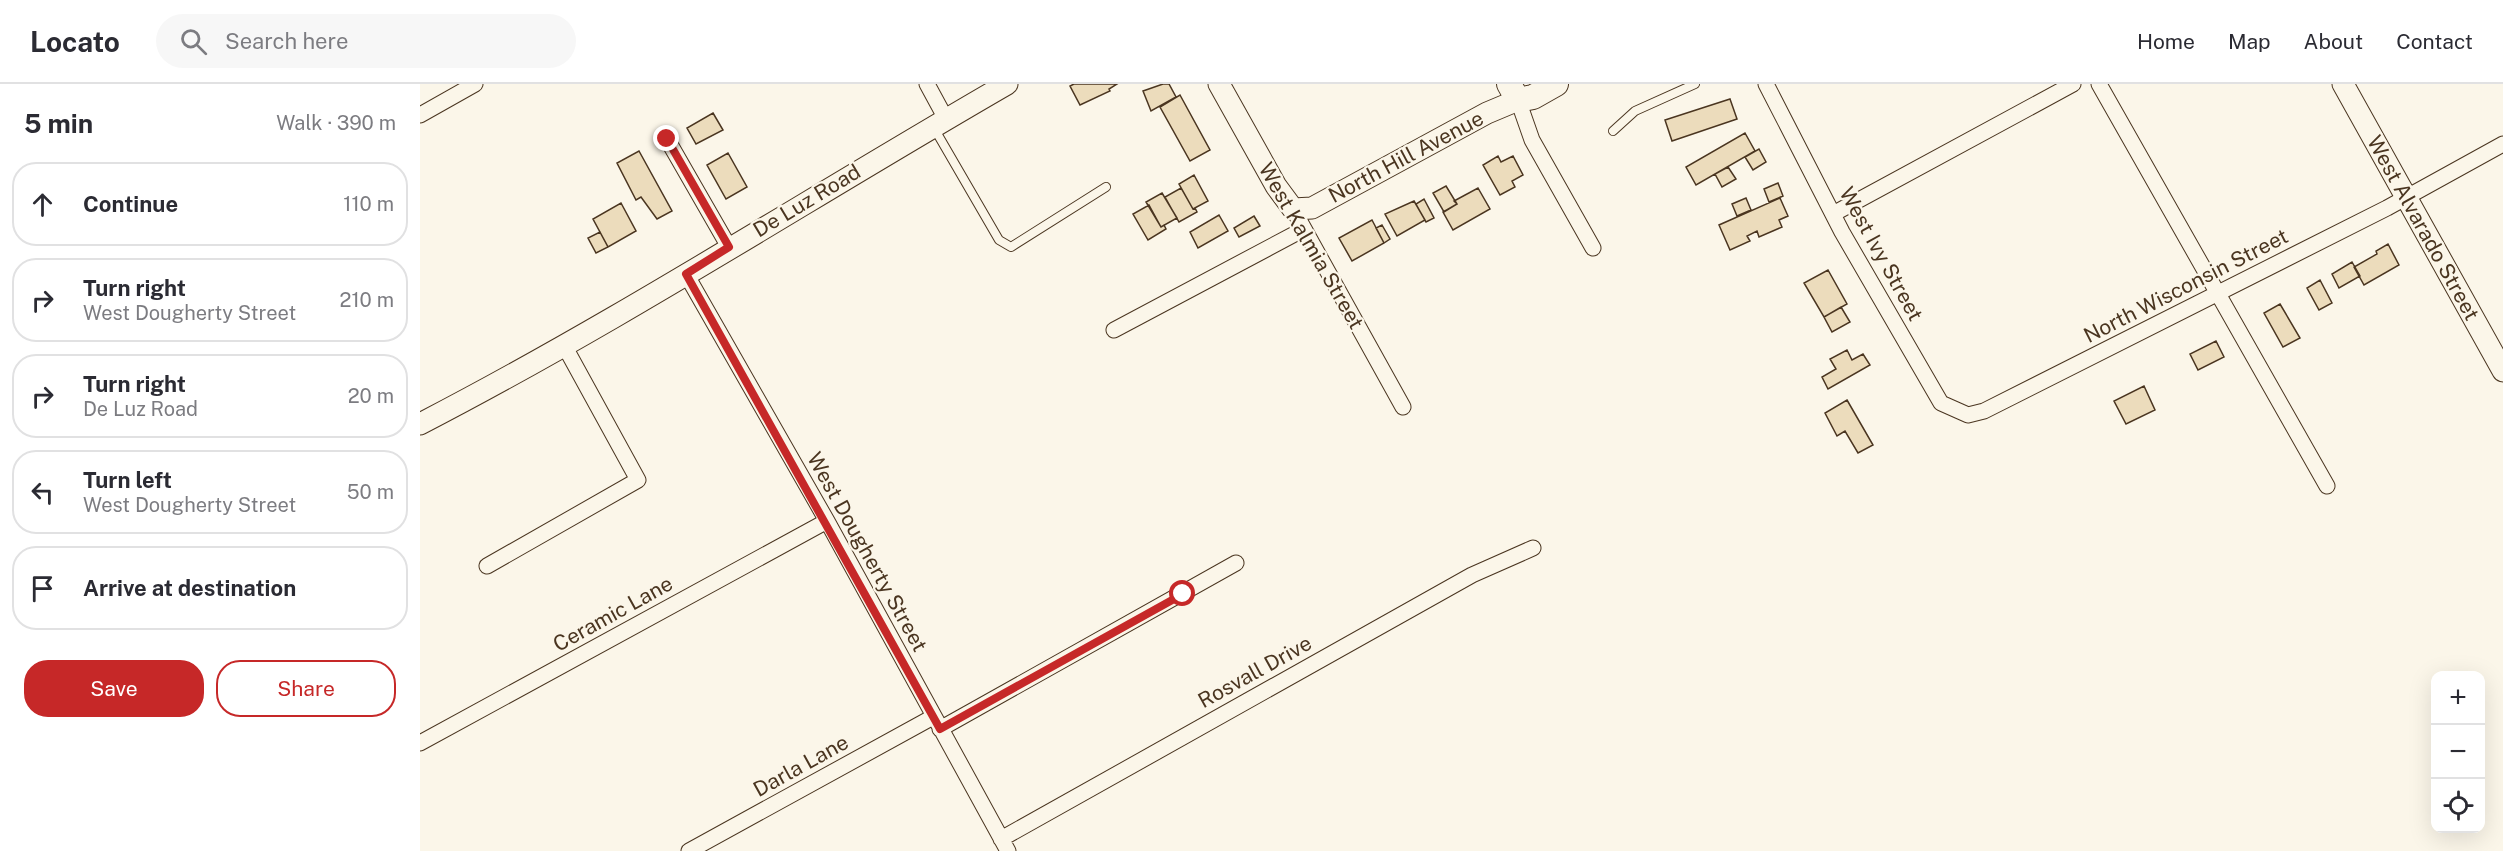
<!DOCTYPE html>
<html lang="en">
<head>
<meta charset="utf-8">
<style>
  :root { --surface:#fff; --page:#f7f7f7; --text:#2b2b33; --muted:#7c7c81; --line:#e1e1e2; --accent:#c62828 }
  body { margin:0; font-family:"Public Sans",sans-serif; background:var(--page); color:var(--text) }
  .controls { position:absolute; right:18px; bottom:18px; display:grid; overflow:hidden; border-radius:12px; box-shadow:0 6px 24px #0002 }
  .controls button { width:54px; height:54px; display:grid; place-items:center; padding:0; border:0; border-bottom:2px solid var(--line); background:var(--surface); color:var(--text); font:30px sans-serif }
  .stop { position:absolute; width:18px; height:18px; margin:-14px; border:4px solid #c62828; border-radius:50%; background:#fff }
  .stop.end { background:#c62828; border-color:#fff; box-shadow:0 2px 6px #0008 }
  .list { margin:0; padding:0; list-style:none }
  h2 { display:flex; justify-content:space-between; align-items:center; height:78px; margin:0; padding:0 24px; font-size:26px }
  h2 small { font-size:20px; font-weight:400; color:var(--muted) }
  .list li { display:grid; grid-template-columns:39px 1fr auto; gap:18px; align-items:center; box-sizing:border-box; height:84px; margin:0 12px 12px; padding:0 12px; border:2px solid var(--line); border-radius:24px }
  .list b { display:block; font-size:22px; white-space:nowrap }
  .list p { margin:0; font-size:20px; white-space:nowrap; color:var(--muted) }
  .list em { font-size:20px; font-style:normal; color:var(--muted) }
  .actions { display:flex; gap:12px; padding:18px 24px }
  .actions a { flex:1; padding:14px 0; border:2px solid var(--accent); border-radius:24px; text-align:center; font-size:21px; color:var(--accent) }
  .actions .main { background:var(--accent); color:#fff }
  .icon { flex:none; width:33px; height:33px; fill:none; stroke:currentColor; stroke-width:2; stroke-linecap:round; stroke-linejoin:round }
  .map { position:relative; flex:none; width:2083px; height:767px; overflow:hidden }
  header { display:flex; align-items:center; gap:36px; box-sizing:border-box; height:84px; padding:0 30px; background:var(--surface); border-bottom:2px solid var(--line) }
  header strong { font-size:28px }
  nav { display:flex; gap:33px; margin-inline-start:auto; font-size:21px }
  .search { width:420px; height:54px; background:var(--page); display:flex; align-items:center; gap:15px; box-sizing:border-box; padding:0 21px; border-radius:33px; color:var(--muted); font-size:22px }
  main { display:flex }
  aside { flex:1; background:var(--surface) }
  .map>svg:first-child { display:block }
  .building { fill:#ecdcbc; stroke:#4a3520; stroke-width:1.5 }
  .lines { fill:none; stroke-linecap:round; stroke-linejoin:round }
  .lane-casing { stroke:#4a3520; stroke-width:10 }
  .street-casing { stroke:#4a3520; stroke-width:17 }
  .secondary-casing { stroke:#4a3520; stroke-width:23 }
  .primary-casing { stroke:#4a3520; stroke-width:26 }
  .lane { stroke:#fbf6e9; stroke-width:8 }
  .street { stroke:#fbf6e9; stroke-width:15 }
  .secondary { stroke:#fbf6e9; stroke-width:21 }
  .primary { stroke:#fbf6e9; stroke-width:24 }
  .route { stroke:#c62828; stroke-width:8 }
  .labels { text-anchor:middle; stroke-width:4.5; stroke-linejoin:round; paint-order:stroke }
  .street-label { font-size:21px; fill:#4a3520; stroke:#fbf6e9 }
</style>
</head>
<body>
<header>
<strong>Locato</strong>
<div class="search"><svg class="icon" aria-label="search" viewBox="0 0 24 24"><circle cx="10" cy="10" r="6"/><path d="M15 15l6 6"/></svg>Search here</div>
<nav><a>Home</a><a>Map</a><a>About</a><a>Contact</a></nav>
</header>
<main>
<aside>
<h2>5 min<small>Walk · 390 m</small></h2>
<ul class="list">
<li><svg class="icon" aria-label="ahead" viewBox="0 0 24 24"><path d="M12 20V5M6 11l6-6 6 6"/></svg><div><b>Continue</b></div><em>110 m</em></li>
<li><svg class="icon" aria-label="right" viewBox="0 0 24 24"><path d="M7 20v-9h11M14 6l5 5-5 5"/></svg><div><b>Turn right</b><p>West Dougherty Street</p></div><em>210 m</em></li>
<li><svg class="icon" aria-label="right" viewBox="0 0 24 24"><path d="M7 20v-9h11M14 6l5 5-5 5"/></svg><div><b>Turn right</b><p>De Luz Road</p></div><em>20 m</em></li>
<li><svg class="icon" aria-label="left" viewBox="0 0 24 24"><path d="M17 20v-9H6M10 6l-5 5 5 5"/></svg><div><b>Turn left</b><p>West Dougherty Street</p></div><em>50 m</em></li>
<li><svg class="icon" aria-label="arrive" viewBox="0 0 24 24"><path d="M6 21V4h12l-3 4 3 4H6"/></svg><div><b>Arrive at destination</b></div></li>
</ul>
<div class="actions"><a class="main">Save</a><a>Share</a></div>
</aside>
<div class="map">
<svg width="2083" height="767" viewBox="0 0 2083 767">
  <rect width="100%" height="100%" fill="#fbf6e9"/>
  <path class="building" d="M 654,0 L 697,0 L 689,5 L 690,7 L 660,21 L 650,2 Z
    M 743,0 L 749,0 L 756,13 L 731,27 L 723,7 Z
    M 760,11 L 790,66 L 770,77 L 740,23 Z
    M 1310,15 L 1317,35 L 1252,57 L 1245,36 Z
    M 293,29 L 303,46 L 276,60 L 267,44 Z
    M 1325,49 L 1335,67 L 1276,101 L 1266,83 Z
    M 1339,65 L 1346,78 L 1333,86 L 1325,73 Z
    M 219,67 L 252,127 L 237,135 L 221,113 L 216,116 L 197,79 Z
    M 308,69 L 327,103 L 306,115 L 287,81 Z
    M 1078,72 L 1081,78 L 1093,72 L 1103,91 L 1092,97 L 1095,103 L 1080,111 L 1063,81 Z
    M 1308,83 L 1316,95 L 1302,103 L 1295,90 Z
    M 774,91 L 788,117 L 773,125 L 759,100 Z
    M 1358,99 L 1363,112 L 1349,118 L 1344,105 Z
    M 1026,102 L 1037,120 L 1024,128 L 1013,109 Z
    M 761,104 L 773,125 L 775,124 L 777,128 L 759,138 L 745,113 Z
    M 1058,104 L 1070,125 L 1033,146 L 1023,128 L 1037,120 L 1034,117 Z
    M 742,109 L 757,134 L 741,143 L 726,118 Z
    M 1326,114 L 1331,126 L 1317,132 L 1312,120 Z
    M 1360,114 L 1368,132 L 1359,136 L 1362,143 L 1339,153 L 1337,147 L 1327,152 L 1330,157 L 1310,166 L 1299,141 Z
    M 1004,115 L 1014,134 L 1006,138 L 996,120 Z
    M 994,117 L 1005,136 L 977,152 L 965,130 Z
    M 201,119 L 216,147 L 188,163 L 173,135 Z
    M 729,121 L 741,143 L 744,141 L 746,145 L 728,156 L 713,130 Z
    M 799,131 L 808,147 L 778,164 L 770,148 Z
    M 834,132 L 840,142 L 819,153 L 814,144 Z
    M 952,136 L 964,159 L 932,177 L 919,154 Z
    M 962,141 L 970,155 L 964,159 L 956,144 Z
    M 180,148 L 188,163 L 176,169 L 168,154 Z
    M 1968,160 L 1979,181 L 1944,201 L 1934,183 L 1957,170 L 1956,167 Z
    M 1932,178 L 1940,192 L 1919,204 L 1912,190 Z
    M 1408,186 L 1427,220 L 1404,233 L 1384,199 Z
    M 1900,196 L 1912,219 L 1899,226 L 1887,204 Z
    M 1860,220 L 1880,254 L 1863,263 L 1844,229 Z
    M 1421,223 L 1430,238 L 1412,248 L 1404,233 Z
    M 1796,257 L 1804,273 L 1778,286 L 1770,270 Z
    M 1427,266 L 1432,276 L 1443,270 L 1450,281 L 1408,305 L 1402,293 L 1416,285 L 1410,275 Z
    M 1724,302 L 1735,326 L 1706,340 L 1694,317 Z
    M 1427,316 L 1453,361 L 1438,369 L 1425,347 L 1417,352 L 1405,329 Z"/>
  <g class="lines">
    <g class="lane-casing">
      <path id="lane" d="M 514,44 L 579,156 L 591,163 L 686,103
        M 1193,47 L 1215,27 L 1275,0"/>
    </g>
    <g class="street-casing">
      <path id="street" d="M 507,0 L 526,35
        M 1346,0 L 1422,148 L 1521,319 L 1548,331 L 1564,327 L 1967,124 L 2083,60
        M 1679,0 L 1907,402
        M 1098,16 L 1112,56 L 1173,164
        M 0,31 L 55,0
        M 247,55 L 309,163
        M 873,125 L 983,323
        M 1413,130 L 1653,0
        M 266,190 L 407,437 L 588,767
        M 694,246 L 884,145
        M 67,482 L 218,396 L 145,263
        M 520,645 L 816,479
        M 0,659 L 407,437
        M 581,755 L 1052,491 L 1113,464
        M 269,767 L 513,633"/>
    </g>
    <g class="secondary-casing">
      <path id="secondary" d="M 799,0 L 856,102 L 873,125 L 892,124 L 1067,29 L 1098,16
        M 1923,0 L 2083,287
        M 0,340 C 201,236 391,113 587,0"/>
    </g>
    <g class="primary-casing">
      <path id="primary" d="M 1089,0 L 1098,16 L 1113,13 L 1136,0"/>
    </g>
    <use href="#lane" class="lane"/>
    <use href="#street" class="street"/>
    <use href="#secondary" class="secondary"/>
    <use href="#primary" class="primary"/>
  </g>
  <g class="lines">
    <path class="route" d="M 247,55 L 309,163 L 266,190 L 520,645 L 763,510"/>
  </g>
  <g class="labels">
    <g class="street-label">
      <text transform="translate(986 73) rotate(-28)" y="7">North Hill Avenue</text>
      <text transform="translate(387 117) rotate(-31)" y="7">De Luz Road</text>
      <text transform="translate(2003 144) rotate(61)" y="7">West Alvarado Street</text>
      <text transform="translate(891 162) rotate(60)" y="7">West Kalmia Street</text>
      <text transform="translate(1461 170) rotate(61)" y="7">West Ivy Street</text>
      <text transform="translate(1766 202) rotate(-27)" y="7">North Wisconsin Street</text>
      <text transform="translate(447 468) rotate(61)" y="7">West Dougherty Street</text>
      <text transform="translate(193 530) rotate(-29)" y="7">Ceramic Lane</text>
      <text transform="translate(835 588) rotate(-29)" y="7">Rosvall Drive</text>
      <text transform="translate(381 682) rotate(-29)" y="7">Darla Lane</text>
    </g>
  </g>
</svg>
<div class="controls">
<button>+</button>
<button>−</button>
<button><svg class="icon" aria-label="locate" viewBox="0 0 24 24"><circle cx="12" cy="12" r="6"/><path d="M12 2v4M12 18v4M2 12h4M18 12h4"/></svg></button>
</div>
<div class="stop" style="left:763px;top:510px"></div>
<div class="stop end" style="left:247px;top:55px"></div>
</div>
</main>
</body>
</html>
